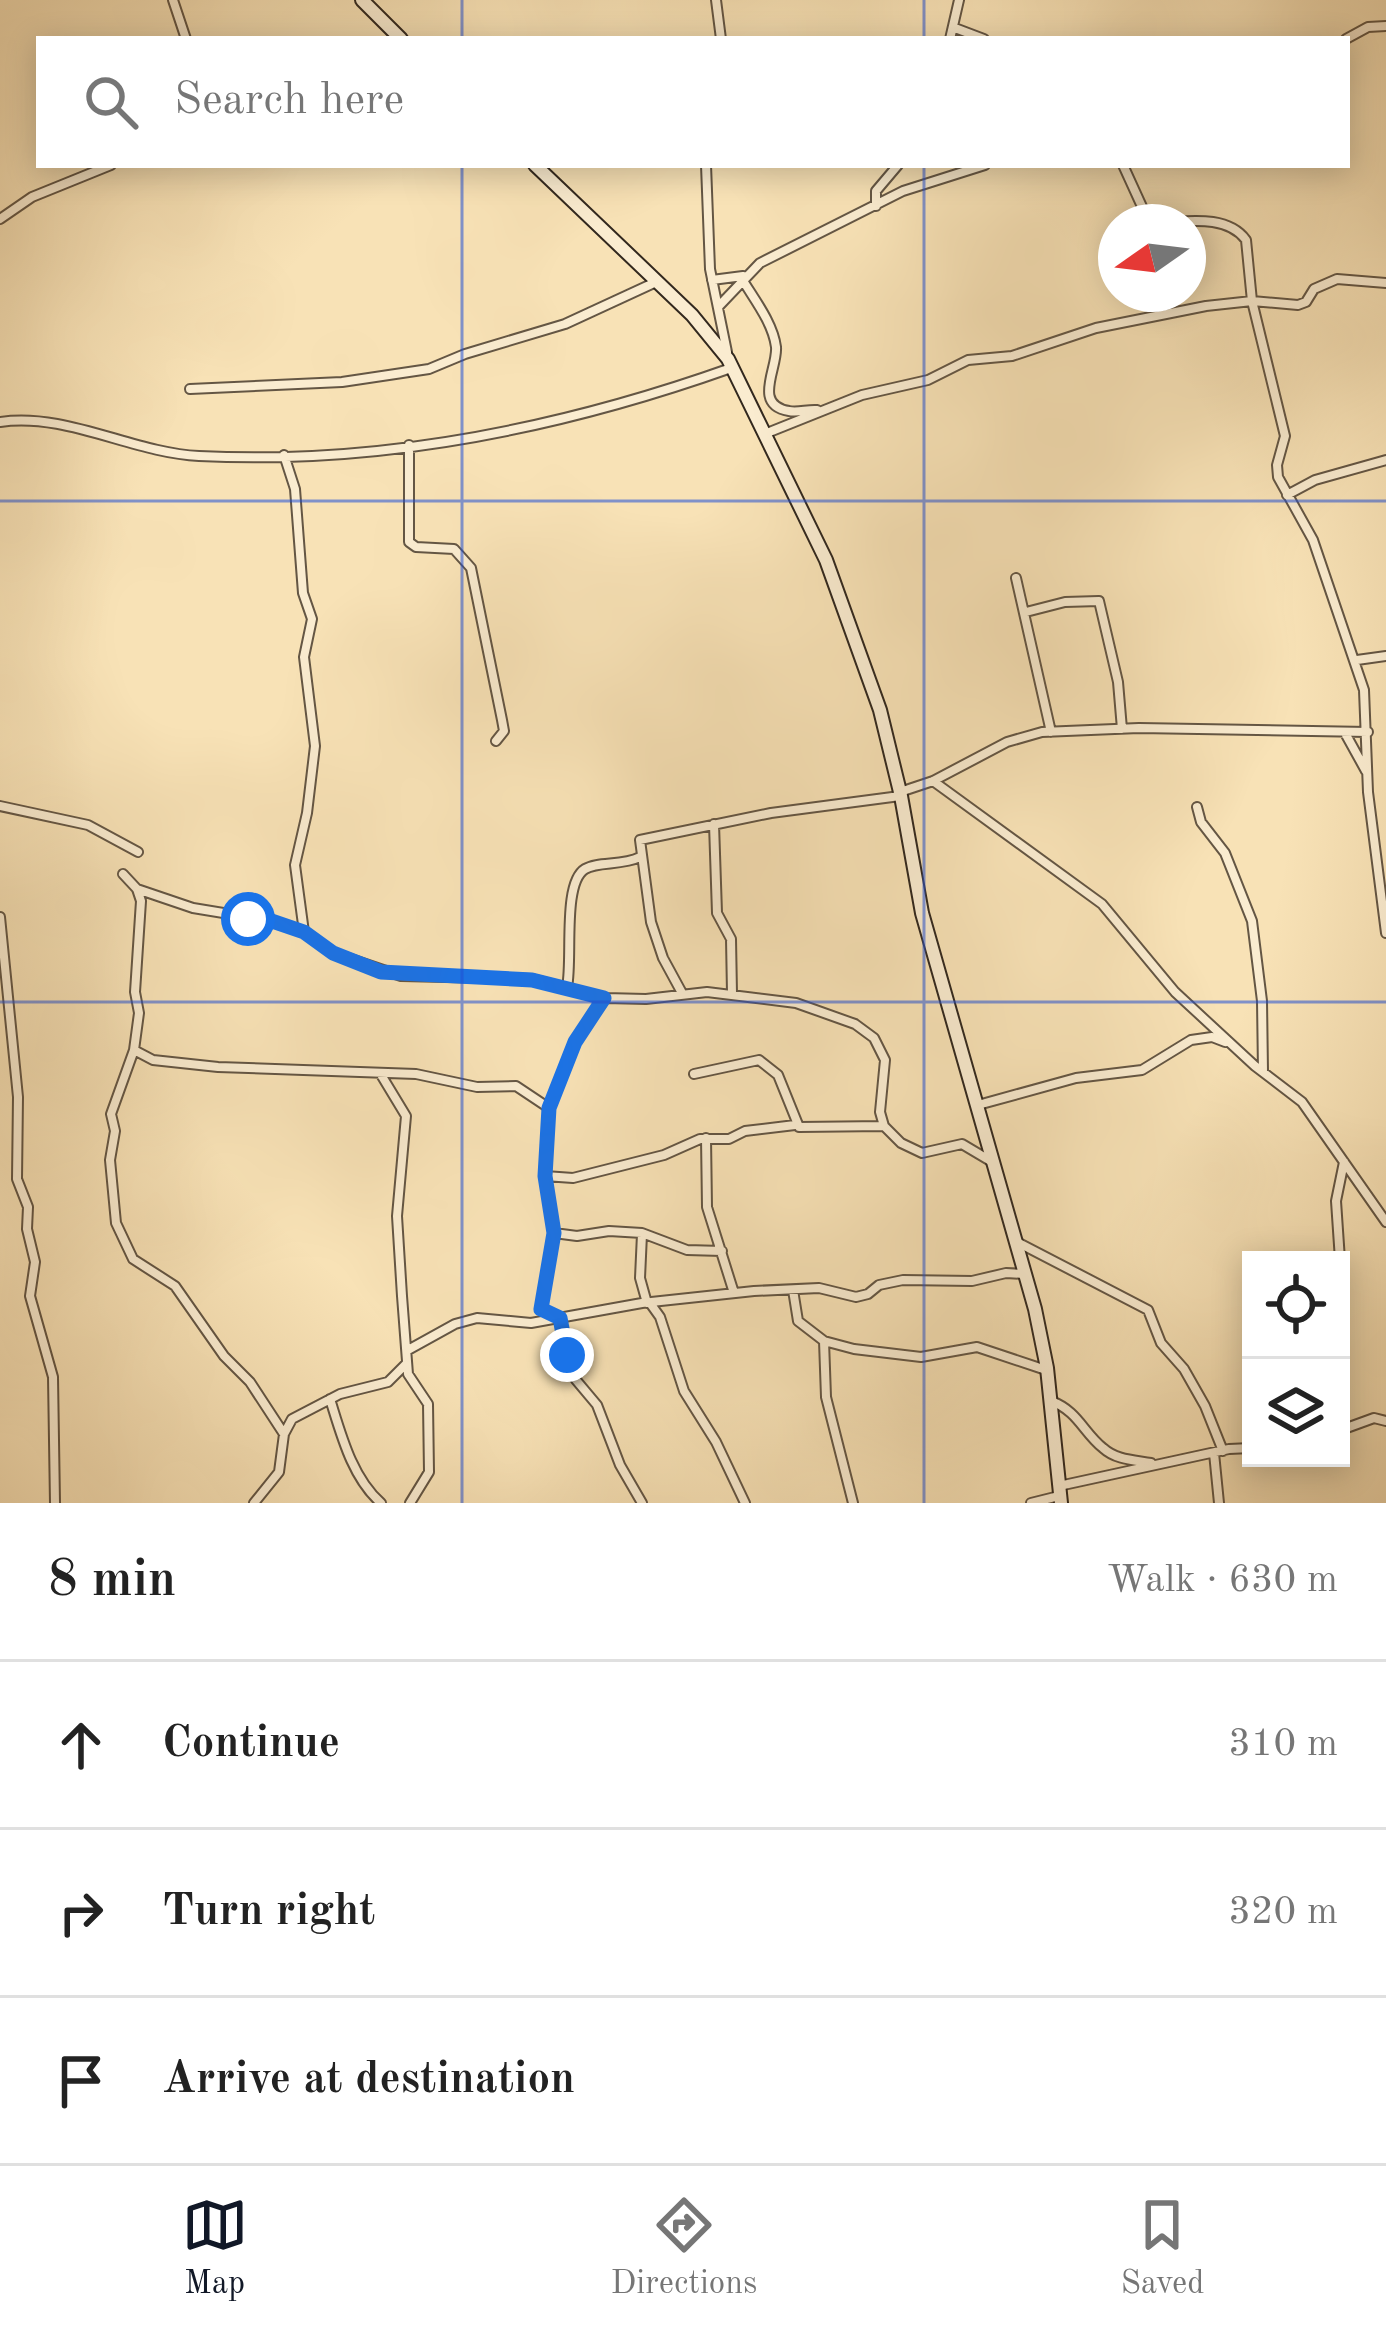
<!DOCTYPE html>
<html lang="en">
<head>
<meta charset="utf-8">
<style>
  :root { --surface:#fff; --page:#f2f2f2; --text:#222; --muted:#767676; --line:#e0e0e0; --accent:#111827 }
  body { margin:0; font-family:"Old Standard TT",serif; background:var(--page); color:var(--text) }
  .controls { position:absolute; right:36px; bottom:36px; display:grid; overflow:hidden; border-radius:0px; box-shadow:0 6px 30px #0003 }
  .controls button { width:108px; height:108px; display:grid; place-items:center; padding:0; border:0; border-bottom:3px solid var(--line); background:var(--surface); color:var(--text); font:60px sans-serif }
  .compass { position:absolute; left:1098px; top:204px; width:108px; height:108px; border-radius:50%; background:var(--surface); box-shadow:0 6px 30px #0003; rotate:256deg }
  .stop { position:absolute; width:36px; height:36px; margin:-27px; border:9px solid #1a73e8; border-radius:50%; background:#fff }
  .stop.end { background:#1a73e8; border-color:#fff; box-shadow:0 3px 12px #0008 }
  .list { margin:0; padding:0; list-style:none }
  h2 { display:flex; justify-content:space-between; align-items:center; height:156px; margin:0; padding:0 48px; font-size:51px }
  h2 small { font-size:39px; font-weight:400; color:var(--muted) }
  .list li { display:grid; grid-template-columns:78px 1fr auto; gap:36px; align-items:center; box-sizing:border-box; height:168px; padding:0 48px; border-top:3px solid var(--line) }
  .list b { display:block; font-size:45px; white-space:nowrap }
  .list em { font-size:39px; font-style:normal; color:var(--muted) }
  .icon { flex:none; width:66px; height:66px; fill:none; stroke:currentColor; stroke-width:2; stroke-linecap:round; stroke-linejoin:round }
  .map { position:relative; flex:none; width:1386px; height:1503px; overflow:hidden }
  .search { position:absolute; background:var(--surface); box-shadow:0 6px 30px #0003; left:36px; right:36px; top:36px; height:132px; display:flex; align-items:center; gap:30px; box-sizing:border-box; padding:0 42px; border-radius:0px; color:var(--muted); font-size:45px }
  .sheet { height:660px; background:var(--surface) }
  nav { display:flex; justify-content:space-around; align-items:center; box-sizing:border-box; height:168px; border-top:3px solid var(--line); background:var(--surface); font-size:33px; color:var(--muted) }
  nav a { display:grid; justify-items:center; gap:6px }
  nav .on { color:var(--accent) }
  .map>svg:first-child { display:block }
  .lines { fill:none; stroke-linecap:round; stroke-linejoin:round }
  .street-casing { stroke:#645644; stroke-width:12 }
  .secondary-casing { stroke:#32281e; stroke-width:16 }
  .street { stroke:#faecd0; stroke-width:8 }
  .secondary { stroke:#faecd0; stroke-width:12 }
  .route { stroke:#1a73e8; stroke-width:15 }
  .grid { fill:none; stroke:#1d4ed8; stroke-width:3; stroke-opacity:0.55 }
</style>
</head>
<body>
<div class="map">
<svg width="1386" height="1503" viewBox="0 0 1386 1503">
  <rect width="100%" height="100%" fill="#f8e2b6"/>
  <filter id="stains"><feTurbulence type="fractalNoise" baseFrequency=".00167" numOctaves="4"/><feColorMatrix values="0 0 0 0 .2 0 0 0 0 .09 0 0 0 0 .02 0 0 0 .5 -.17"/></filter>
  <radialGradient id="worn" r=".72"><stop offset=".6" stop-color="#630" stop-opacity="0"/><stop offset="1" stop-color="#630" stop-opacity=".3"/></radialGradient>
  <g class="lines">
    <g class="street-casing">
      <path id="street" d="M 173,0 L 186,39
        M 716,0 L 721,39
        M 955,28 L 984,39
        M 950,39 L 959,0
        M 1346,39 L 1368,27 L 1386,26
        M 706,165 L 710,269 L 727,352
        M 1123,165 L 1149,222
        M 876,206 L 876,191 L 898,165
        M 0,219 L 32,197 L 111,165
        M 1173,222 C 1198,220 1230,218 1246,240 L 1252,301 L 1285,436 L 1277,465 L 1278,477 L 1313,540 L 1364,690 L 1368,792 L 1386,933
        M 742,279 C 754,299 773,323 776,347 C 778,368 752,405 789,411 C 798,413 808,409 817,410
        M 712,280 L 743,276
        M 718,307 L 760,263 L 903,191 L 985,165
        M 190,389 L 342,382 L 429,369 L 465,354 L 565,324 L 656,282
        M 0,422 C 66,412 133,453 199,456 C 380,465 562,428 731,368
        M 767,433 L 862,395 L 928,380 L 968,360 L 1012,356 L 1096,328 L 1206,306 L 1252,301 L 1298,305 L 1306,302 L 1314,289 L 1337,279 L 1386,283
        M 409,445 L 409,542 L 416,547 L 454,549 L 471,568 L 502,720 L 504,731 L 496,741
        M 284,455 L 295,489 L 303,593 L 312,619 L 304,657 L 315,746 L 307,813 L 295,865 L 304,932
        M 1287,495 L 1315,480 L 1386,460
        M 1016,578 L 1051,732
        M 1026,612 L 1065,602 L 1099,601 L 1118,682 L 1122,729
        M 1357,660 L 1386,656
        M 1345,733 L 1366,771
        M 933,781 L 1102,904 L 1175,992 L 1255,1066 L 1302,1102 L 1386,1222
        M 900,792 L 933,781 L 1007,742 L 1042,732 L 1139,728 L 1368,732
        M 0,806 L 88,825 L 138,852
        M 1197,807 L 1201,822 L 1225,853 L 1252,921 L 1262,1001 L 1263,1071
        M 714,824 L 717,913 L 731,939 L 732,993
        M 123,874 L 137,889 L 141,901 L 135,992 L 139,1013 L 134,1050 L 111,1114 L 115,1131 L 110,1160 L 116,1223 L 133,1259 L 175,1286 L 224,1356 L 250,1382 L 284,1434
        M 137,889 L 193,908 L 272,921 L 304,932 L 333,953 L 401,976 L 532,979 L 605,998 L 646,999 L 707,992 L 796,1003 L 855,1024 L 874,1038 L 885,1060 L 880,1112 L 884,1126 L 901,1143 L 922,1153 L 962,1144 L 994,1163
        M 0,917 L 18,1097 L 17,1179 L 28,1207 L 27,1229 L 35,1262 L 30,1296 L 53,1377 L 55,1503
        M 567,987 C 573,959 562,883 585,869 C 598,861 622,866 640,857
        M 682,993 L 663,958 L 651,922 L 640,840 L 771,813 L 900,796
        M 134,1050 L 153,1060 L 218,1067 L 416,1074 L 477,1087 L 516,1086 L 549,1108
        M 380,1073 L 406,1116 L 397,1216 L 402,1296 L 408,1374 L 428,1404 L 429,1472 L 410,1503
        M 694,1074 L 759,1060 L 778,1075 L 799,1127 L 884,1126
        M 978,1105 L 1076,1078 L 1142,1070 L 1191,1040 L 1212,1037 L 1225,1042
        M 706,1138 L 707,1207 L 734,1293
        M 545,1176 L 573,1178 L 664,1155 L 700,1139 L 729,1139 L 745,1131 L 795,1125
        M 554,1233 L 577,1236 L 609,1231 L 642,1233 L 687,1250 L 722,1251
        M 642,1234 L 640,1278 L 647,1303
        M 1017,1242 L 1148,1310 L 1161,1343 L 1184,1369 L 1205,1406 L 1223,1451
        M 1340,1260 L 1336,1201 L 1344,1162
        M 1341,1266 L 1341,1286
        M 793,1290 L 798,1321 L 824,1341 L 854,1349 L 921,1357 L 977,1347 L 1046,1370
        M 650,1303 L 660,1317 L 684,1391 L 716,1442 L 745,1503
        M 551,1317 L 541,1309 L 554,1233 L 545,1176 L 549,1108 L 575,1042 L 605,998
        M 560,1318 L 576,1380 L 597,1405 L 620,1465 L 642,1503
        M 824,1341 L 826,1397 L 853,1503
        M 408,1350 L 455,1324 L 477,1318 L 531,1323 L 642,1303 L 754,1291 L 819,1288 L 856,1297 L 868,1294 L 879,1285 L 903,1280 L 972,1281 L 1006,1273 L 1025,1274
        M 330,1399 C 341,1434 352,1478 381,1503
        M 1051,1401 C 1078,1411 1083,1432 1103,1448 C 1116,1460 1134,1460 1151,1463
        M 1341,1430 L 1374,1418 L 1386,1421
        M 1214,1453 L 1219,1503
        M 1059,1486 L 1229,1449 L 1251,1448
        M 254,1503 L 279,1472 L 284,1434 L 292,1419 L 340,1394 L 388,1382 L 406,1364
        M 1031,1503 L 1059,1496"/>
    </g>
    <g class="secondary-casing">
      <path id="secondary" d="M 362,0 L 401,39
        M 535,165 L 692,315 L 728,359 L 826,560 L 880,710 L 901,796 L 922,913 L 1035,1309 L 1047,1368 L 1061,1503"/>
    </g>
    <use href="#street" class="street"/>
    <use href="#secondary" class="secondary"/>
  </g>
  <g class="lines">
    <path class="route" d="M 248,919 L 266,919 L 304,932 L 333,953 L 381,972 L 532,980 L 604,998 L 575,1042 L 549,1108 L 545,1176 L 554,1233 L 541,1309 L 560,1318 L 567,1355"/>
  </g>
  <path class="grid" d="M 462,0 L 462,39M 924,0 L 924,39M 462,165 L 462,1503M 924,165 L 924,1503M 0,501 L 1386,501M 0,1002 L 1386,1002"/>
  <rect width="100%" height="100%" filter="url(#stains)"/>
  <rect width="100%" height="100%" fill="url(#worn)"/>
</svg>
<div class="controls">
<button><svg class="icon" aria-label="locate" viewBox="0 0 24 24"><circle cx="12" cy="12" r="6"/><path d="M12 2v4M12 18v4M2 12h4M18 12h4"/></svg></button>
<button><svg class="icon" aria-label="layers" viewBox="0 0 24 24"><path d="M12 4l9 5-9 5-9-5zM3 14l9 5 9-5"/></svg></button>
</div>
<svg class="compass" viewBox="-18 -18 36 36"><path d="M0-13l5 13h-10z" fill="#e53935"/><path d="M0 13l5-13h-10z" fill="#767676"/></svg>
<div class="stop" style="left:248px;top:919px"></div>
<div class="stop end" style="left:567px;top:1355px"></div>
<div class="search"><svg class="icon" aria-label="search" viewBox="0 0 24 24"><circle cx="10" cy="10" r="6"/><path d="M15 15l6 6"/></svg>Search here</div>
</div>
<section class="sheet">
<h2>8 min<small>Walk · 630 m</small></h2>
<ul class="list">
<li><svg class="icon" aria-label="ahead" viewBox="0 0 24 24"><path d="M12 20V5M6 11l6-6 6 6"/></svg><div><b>Continue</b></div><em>310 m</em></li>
<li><svg class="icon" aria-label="right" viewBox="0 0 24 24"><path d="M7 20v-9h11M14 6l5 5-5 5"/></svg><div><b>Turn right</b></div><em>320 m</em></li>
<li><svg class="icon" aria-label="arrive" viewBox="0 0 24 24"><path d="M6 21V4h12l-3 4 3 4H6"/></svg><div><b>Arrive at destination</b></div></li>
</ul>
</section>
<nav>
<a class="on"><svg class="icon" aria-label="map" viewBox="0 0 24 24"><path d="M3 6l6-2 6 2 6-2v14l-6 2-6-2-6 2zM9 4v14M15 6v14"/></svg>Map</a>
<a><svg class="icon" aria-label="directions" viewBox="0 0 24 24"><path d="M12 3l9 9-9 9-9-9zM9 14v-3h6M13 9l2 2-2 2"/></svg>Directions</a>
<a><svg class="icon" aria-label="saved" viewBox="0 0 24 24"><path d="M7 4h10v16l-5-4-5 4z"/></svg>Saved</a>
</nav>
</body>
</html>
